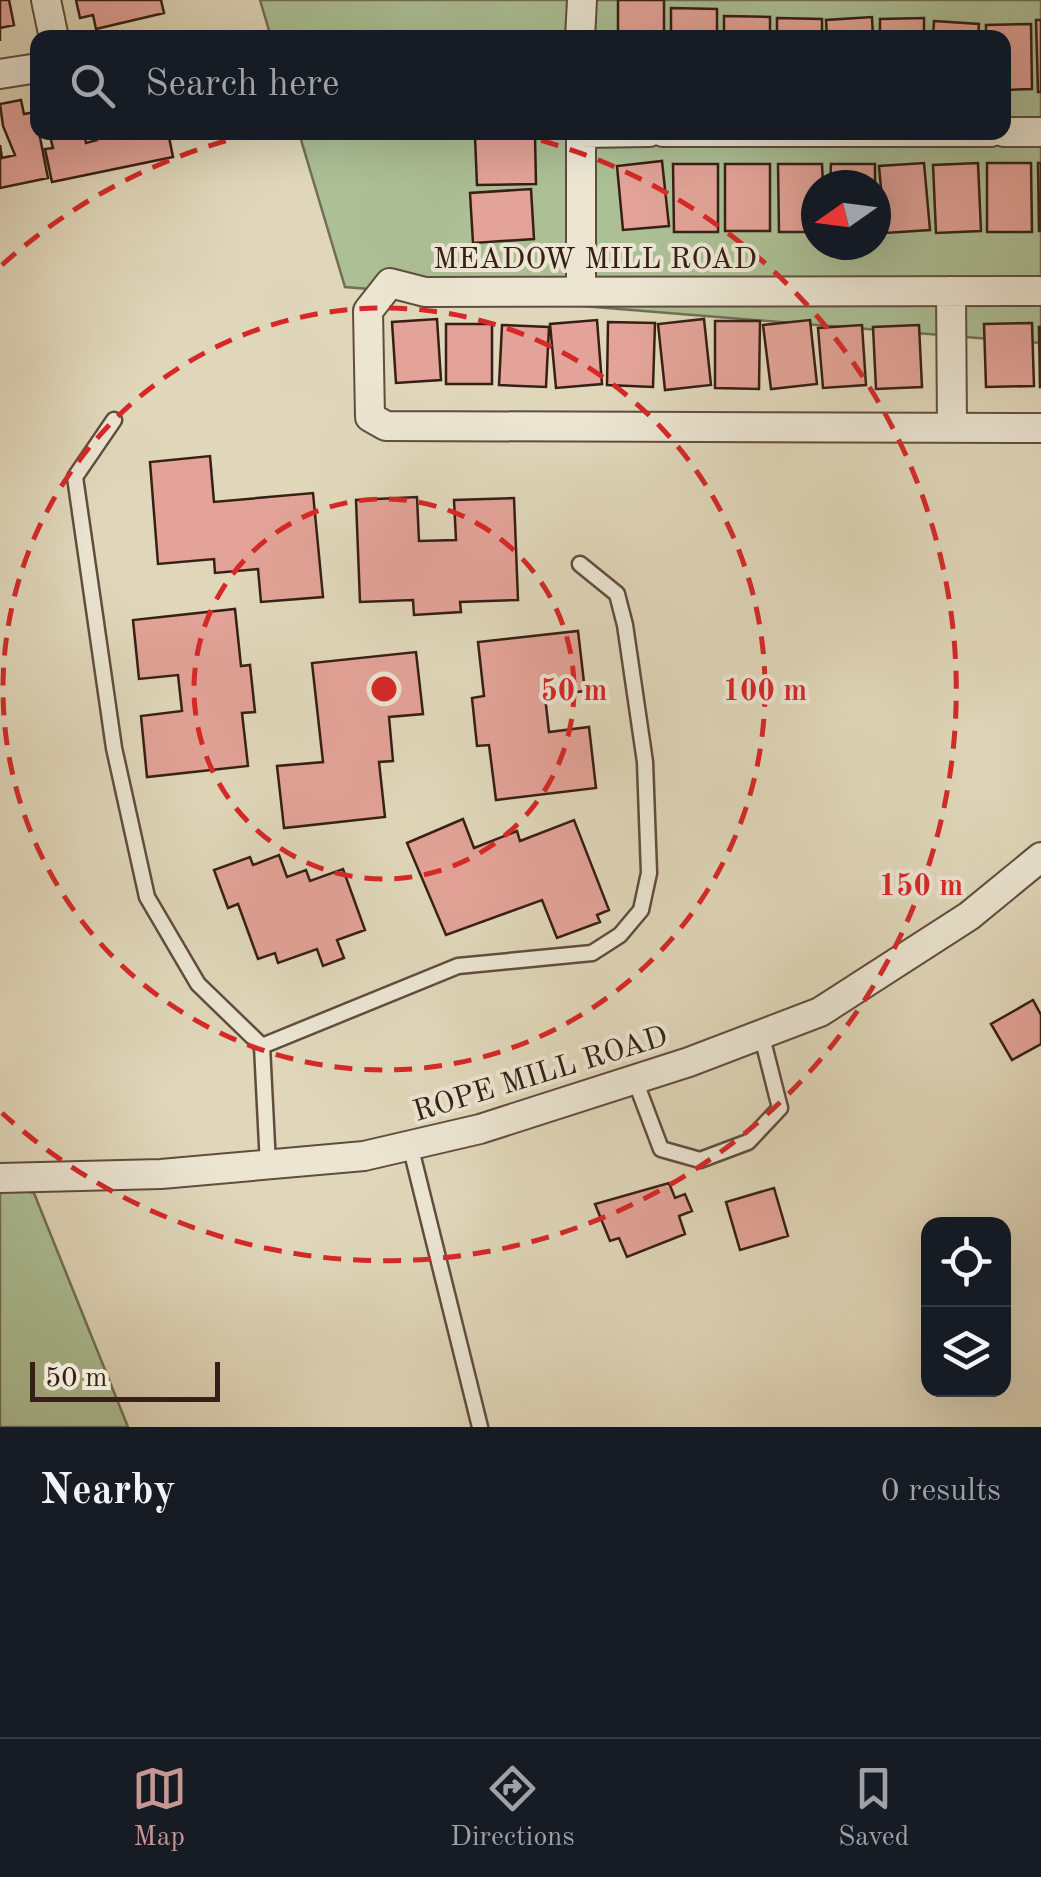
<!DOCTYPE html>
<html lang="en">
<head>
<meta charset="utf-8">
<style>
  :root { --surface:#171b24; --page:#242831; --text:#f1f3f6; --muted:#9ea1a6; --line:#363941; --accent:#c59692 }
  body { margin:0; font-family:"Old Standard TT",serif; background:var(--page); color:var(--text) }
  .controls { position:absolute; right:30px; bottom:30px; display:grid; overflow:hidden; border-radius:20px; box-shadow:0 10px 40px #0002 }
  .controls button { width:90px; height:90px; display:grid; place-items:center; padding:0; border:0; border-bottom:2px solid var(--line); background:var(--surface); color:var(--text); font:50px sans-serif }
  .compass { position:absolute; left:801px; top:170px; width:90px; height:90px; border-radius:50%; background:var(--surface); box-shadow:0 10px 40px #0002; rotate:256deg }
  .scale { position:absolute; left:30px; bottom:25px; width:190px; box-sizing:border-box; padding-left:10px; border:5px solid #371f15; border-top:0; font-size:28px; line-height:35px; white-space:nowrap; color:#371f15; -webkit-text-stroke:8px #ebe5d2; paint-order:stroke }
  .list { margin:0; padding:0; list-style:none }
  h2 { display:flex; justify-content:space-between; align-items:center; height:130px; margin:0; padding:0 40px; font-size:42px }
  h2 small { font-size:32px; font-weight:400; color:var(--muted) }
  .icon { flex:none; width:55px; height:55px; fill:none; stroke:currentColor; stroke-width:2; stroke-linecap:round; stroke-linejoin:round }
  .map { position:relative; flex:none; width:1041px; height:1427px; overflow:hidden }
  .search { position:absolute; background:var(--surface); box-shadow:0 10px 40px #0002; left:30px; right:30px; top:30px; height:110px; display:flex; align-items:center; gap:25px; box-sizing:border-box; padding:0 35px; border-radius:20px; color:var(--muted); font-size:38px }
  .sheet { height:310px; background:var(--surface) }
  nav { display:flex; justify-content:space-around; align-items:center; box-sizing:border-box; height:140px; border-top:2px solid var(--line); background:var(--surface); font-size:28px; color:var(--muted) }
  nav a { display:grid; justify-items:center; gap:5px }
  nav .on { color:var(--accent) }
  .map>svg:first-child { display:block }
  .green { fill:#acbf95; stroke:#726f55; stroke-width:2.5; fill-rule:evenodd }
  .building { fill:#e3a398; stroke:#371f15; stroke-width:2.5 }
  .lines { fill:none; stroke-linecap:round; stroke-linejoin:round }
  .lane-casing { stroke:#614d3e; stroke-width:19 }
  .street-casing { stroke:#614d3e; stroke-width:32 }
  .lane { stroke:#ebe5d2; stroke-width:14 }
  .street { stroke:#ebe5d2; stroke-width:28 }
  .ring { fill:none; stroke:#d62828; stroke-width:5; stroke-dasharray:18 12 }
  .labels { text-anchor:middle; stroke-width:8; stroke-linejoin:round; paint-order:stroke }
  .street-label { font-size:30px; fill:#371f15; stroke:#ebe5d2 }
  .centre { fill:#d62828; stroke:#ebe5d2; stroke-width:5 }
  .ring-label { font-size:30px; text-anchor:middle; font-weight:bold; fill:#d62828; stroke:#ebe5d2; stroke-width:8; stroke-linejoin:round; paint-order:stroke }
</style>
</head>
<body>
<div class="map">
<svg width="1041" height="1427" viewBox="0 0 1041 1427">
  <rect width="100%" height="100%" fill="#e0d7ba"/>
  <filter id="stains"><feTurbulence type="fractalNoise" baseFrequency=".002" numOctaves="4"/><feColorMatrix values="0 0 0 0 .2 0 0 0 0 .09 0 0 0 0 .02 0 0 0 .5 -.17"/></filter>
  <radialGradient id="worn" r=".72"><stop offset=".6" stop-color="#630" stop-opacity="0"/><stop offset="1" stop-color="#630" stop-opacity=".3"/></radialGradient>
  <path class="green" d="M 260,0 L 1041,0 L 1041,343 L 345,287 L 299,133 L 1004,132 L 1004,38 L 271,37 ZM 816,185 L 876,185 L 876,245 L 816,245 Z
    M 0,1186 L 34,1193 L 128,1427 L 0,1427 Z"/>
  <path class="building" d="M 0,0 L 9,0 L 14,25 L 0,28 L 0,41 Z
    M 76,0 L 161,0 L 164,13 L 96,29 L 93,15 L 80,18 Z
    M 618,0 L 664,0 L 664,38 L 618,38 Z
    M 671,8 L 717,9 L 717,38 L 671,38 Z
    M 724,16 L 770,17 L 770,38 L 724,38 Z
    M 872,17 L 873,38 L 827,38 L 826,20 Z
    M 777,18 L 822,19 L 822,38 L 777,38 Z
    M 924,18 L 924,38 L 880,38 L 880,19 Z
    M 1036,20 L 1041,20 L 1041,92 L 1038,92 Z
    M 934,21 L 979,24 L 978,38 L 933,38 Z
    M 1031,24 L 1032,89 L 1004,90 L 1004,38 L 986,38 L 986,25 Z
    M 21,100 L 24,114 L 35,112 L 48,178 L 0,188 L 0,145 L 2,158 L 15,155 L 3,126 L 0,104 Z
    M 49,132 L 84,132 L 86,143 L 97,140 L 96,132 L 168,132 L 173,157 L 52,182 L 45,149 L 53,148 Z
    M 535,136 L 536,184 L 477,185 L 475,137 Z
    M 662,161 L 669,226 L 623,230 L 617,166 Z
    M 924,163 L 930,230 L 885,233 L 879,166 Z
    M 978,163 L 981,231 L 936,233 L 933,165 Z
    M 987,163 L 1031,163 L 1032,232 L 987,232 Z
    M 1038,163 L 1041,163 L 1041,231 L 1039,231 Z
    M 673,164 L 718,164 L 718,232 L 674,232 Z
    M 725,164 L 770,164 L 770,231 L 725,231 Z
    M 778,164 L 822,164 L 823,185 L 816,185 L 816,232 L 779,232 Z
    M 831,164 L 875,164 L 875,185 L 830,185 Z
    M 531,189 L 534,239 L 473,243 L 470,193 Z
    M 437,319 L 441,380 L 396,383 L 392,322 Z
    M 704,319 L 711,385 L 665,390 L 658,324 Z
    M 597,320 L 602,384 L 556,388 L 550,324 Z
    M 810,320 L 817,384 L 771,389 L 763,325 Z
    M 715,321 L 760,321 L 759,389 L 715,388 Z
    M 608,322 L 655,323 L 653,387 L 607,385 Z
    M 1032,323 L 1034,386 L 986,387 L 984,324 Z
    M 446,324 L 492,324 L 492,384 L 446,384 Z
    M 502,325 L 549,327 L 546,387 L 499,385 Z
    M 862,325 L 866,385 L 823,388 L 818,328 Z
    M 919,325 L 922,387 L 876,389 L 873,327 Z
    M 1039,327 L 1041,327 L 1041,387 L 1040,387 Z
    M 210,456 L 214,502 L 313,493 L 323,597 L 261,602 L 258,569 L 215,573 L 214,559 L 158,564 L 150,462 Z
    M 417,497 L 419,541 L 456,540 L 454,500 L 514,498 L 518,600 L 460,602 L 461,612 L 414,615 L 413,600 L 360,602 L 356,500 Z
    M 235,609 L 241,666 L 250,665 L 255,712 L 242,713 L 248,766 L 147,777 L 141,716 L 182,711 L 178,675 L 139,679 L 133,620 Z
    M 578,631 L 585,691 L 545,696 L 549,732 L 589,727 L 596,788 L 496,800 L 489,745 L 477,746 L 472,698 L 484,696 L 478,642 Z
    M 416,652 L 423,714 L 389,717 L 393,761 L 379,762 L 385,817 L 284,828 L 277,766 L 323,762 L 312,663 Z
    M 463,819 L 474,848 L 517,831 L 520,841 L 574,820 L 609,910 L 597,915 L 600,922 L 557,938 L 542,900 L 446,935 L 407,843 Z
    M 279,855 L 287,877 L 306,870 L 310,881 L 343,869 L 365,930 L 337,940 L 344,958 L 323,966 L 317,949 L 278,963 L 275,953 L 258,959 L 238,904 L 228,908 L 214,870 L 250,857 L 253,865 Z
    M 1033,1000 L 1041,1015 L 1041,1044 L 1012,1060 L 991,1024 Z
    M 669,1183 L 675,1198 L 685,1194 L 692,1211 L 679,1216 L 685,1234 L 627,1257 L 619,1238 L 610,1241 L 595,1204 Z
    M 774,1188 L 788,1236 L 740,1250 L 726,1202 Z"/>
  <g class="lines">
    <g class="lane-casing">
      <path id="lane" d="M 114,420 L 75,477 L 114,748 L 147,897 L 198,984 L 262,1046 L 268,1165
        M 262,1046 L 458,966 L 592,953 L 620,935 L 641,910 L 649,873 L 645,762 L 625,625 L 617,594 L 580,564
        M 635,1080 L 661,1149 L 700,1160 L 748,1142 L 780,1108 L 762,1037
        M 410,1145 L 480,1427"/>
    </g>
    <g class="street-casing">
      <path id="street" d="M 46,0 L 54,38
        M 580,38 L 582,0
        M 0,74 L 38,68
        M 581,132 L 581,288
        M 663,132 L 991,132
        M 1004,132 L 1041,132
        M 581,133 L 649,132
        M 951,291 L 952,428
        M 1041,291 L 425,292 L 390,283 L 368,311 L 370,417 L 386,426 L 1041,428
        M 0,1178 L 161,1174 L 364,1156 L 480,1129 L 689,1062 L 820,1012 L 969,916 L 1041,857"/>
    </g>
    <use href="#lane" class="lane"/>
    <use href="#street" class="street"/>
  </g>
  <g class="ring">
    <circle cx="384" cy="689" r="190"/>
    <circle cx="384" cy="689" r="381"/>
    <path d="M2 265A571 571 0 0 1 256 133M512 133A571 571 0 1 1 2 1113"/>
  </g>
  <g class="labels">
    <g class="street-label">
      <text x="595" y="268">MEADOW MILL ROAD</text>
      <text transform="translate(540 1073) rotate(-17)" y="10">ROPE MILL ROAD</text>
    </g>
  </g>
  <circle cx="384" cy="689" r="15" class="centre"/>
  <g class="ring-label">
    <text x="574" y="700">50 m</text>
    <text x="765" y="700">100 m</text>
    <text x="921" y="895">150 m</text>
  </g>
  <rect width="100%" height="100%" filter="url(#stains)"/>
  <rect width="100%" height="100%" fill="url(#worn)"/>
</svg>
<div class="controls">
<button><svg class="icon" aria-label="locate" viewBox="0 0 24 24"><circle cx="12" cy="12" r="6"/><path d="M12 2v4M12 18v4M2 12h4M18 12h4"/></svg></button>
<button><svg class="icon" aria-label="layers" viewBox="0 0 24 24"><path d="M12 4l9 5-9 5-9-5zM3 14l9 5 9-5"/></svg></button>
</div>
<svg class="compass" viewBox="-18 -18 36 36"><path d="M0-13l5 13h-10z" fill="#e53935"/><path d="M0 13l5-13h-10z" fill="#9ea1a6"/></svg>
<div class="scale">50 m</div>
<div class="search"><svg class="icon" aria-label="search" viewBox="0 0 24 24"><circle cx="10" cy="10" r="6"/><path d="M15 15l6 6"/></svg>Search here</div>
</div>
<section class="sheet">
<h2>Nearby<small>0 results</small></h2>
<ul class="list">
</ul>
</section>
<nav>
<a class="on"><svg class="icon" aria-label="map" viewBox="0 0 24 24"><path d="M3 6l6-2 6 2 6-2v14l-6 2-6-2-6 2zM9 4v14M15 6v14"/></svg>Map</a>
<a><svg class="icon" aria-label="directions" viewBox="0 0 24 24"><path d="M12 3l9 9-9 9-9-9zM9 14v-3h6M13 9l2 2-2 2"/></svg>Directions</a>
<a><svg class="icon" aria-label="saved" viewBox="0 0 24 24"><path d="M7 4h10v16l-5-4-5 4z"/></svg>Saved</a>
</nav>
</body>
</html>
